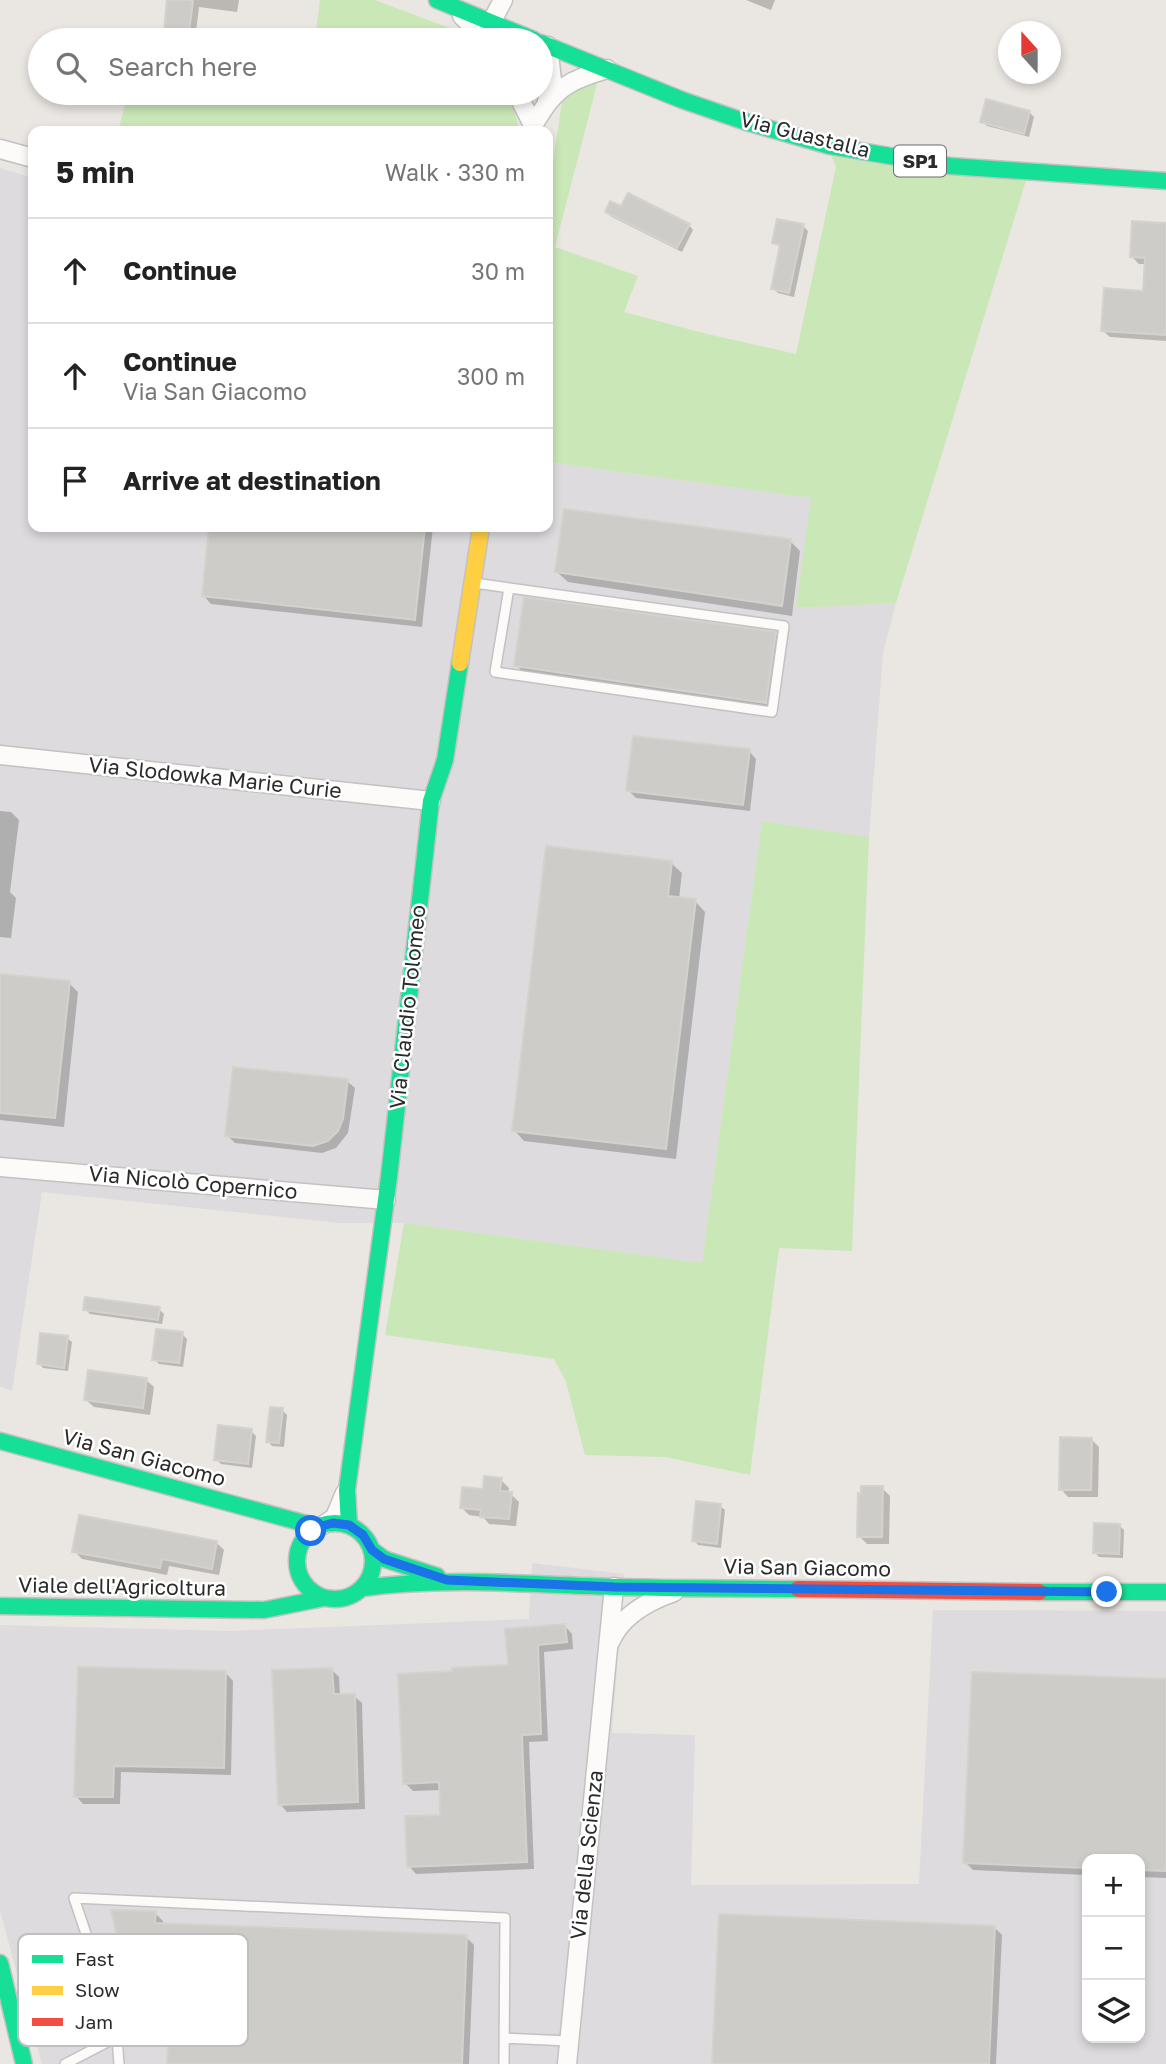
<!DOCTYPE html>
<html lang="en">
<head>
<meta charset="utf-8">
<style>
  :root { --surface:#fff; --page:#f2f2f2; --text:#222; --muted:#767676; --line:#e0e0e0 }
  body { margin:0; font-family:"Golos Text",sans-serif; background:var(--page); color:var(--text) }
  .controls { position:absolute; right:21px; bottom:21px; display:grid; overflow:hidden; border-radius:14px; box-shadow:0 4px 10px #0003 }
  .controls button { width:63px; height:63px; display:grid; place-items:center; padding:0; border:0; border-bottom:2px solid var(--line); background:var(--surface); color:var(--text); font:35px sans-serif }
  .compass { position:absolute; left:998px; top:21px; width:63px; height:63px; border-radius:50%; background:var(--surface); box-shadow:0 4px 10px #0003; rotate:339deg }
  .stop { position:absolute; width:21px; height:21px; margin:-16px; border:5px solid #1a73e8; border-radius:50%; background:#fff }
  .stop.end { background:#1a73e8; border-color:#fff; box-shadow:0 2px 7px #0008 }
  .list { margin:0; padding:0; list-style:none }
  h2 { display:flex; justify-content:space-between; align-items:center; height:91px; margin:0; padding:0 28px; font-size:30px }
  h2 small { font-size:23px; font-weight:400; color:var(--muted) }
  .list li { display:grid; grid-template-columns:46px 1fr auto; gap:21px; align-items:center; box-sizing:border-box; height:105px; padding:0 28px; border-top:2px solid var(--line) }
  .list b { display:block; font-size:26px; white-space:nowrap }
  .list p { margin:0; font-size:23px; white-space:nowrap; color:var(--muted) }
  .list em { font-size:23px; font-style:normal; color:var(--muted) }
  .icon { flex:none; width:38px; height:38px; fill:none; stroke:currentColor; stroke-width:2; stroke-linecap:round; stroke-linejoin:round }
  .map { position:relative; flex:none; width:1166px; height:2064px; overflow:hidden }
  .search { position:absolute; background:var(--surface); box-shadow:0 4px 10px #0003; left:28px; top:28px; width:525px; height:77px; display:flex; align-items:center; gap:18px; box-sizing:border-box; padding:0 24px; border-radius:38px; color:var(--muted); font-size:26px }
  .panel { position:absolute; background:var(--surface); box-shadow:0 4px 10px #0003; left:28px; top:126px; width:525px; height:406px; border-radius:14px }
  .map>svg:first-child { display:block }
  .industrial { fill:#dddbdd; fill-rule:evenodd }
  .green { fill:#cae7b8 }
  .shadow { fill:#0003 }
  .building { fill:#ceccc8; stroke:#d5d2cd; stroke-width:2 }
  .lines { fill:none; stroke-linecap:round; stroke-linejoin:round }
  .lane-casing { stroke:#c3c2c2; stroke-width:12 }
  .street-casing { stroke:#c3c2c2; stroke-width:21 }
  .fast-casing { stroke:#c3c2c2; stroke-width:19 }
  .slow-casing { stroke:#c3c2c2; stroke-width:19 }
  .jam-casing { stroke:#c3c2c2; stroke-width:19 }
  .lane { stroke:#fcfbfa; stroke-width:9 }
  .street { stroke:#fcfbfa; stroke-width:18 }
  .fast { stroke:#16e098; stroke-width:16 }
  .slow { stroke:#ffcf43; stroke-width:16 }
  .jam { stroke:#f24e42; stroke-width:16 }
  .route { stroke:#1a73e8; stroke-width:9 }
  .labels { text-anchor:middle; stroke-width:5; stroke-linejoin:round; paint-order:stroke }
  .shield { fill:#fff; stroke:#6b6b6b; stroke-width:2 }
  .shield-label { font-size:19px; font-weight:bold; fill:#2b2b2b }
  .street-label { font-size:21px; fill:#2b2b2b; stroke:#fff }
  .key { fill:#fff; stroke:#bfbfbf; stroke-width:2 }
  .key-label { font-size:19px; fill:#2b2b2b }
</style>
</head>
<body>
<div class="map">
<svg width="1166" height="2064" viewBox="0 0 1166 2064">
  <rect width="100%" height="100%" fill="#eae6e1"/>
  <path class="industrial" d="M 0,168 L 33,178 L 33,527 L 548,527 L 548,462 L 812,498 L 796,608 L 896,603 L 883,653 L 869,837 L 762,821 L 702,1263 L 404,1223 L 340,1223 L 42,1192 L 12,1391 L 0,1386 Z
    M 532,1563 L 624,1574 L 612,1733 L 695,1735 L 691,1885 L 919,1884 L 933,1610 L 1166,1611 L 1166,2064 L 42,2064 L 0,1911 L 0,1625 L 228,1631 L 529,1619 ZM 1087,1859 L 1140,1859 L 1140,2038 L 1087,2038 Z"/>
  <path class="green" d="M 320,0 L 375,0 L 468,35 L 473,40 L 315,40 Z
    M 595,83 L 597,84 L 555,247 L 638,276 L 624,312 L 707,334 L 796,354 L 836,167 L 830,153 L 1028,174 L 896,603 L 796,608 L 811,498 L 548,462 L 548,198 L 562,101 C 570,90 583,87 595,83 Z
    M 128,93 L 245,93 L 247,96 L 307,102 L 308,93 L 509,93 L 520,131 L 118,131 Z
    M 762,821 L 869,837 L 852,1251 L 779,1248 L 750,1475 L 665,1457 L 585,1455 L 566,1382 L 554,1359 L 385,1335 L 404,1223 L 702,1263 Z"/>
  <path class="shadow" d="M 182,0 L 239,0 L 237,12 L 199,7 L 195,40 L 164,40 L 167,15 Z
    M 746,0 L 775,0 L 771,10 Z
    M 275,93 L 310,93 L 309,102 L 280,98 Z
    M 1029,112 L 1034,117 L 1029,137 L 987,126 L 982,121 Z
    M 607,212 L 689,225 L 693,230 L 682,252 L 612,217 Z
    M 1166,225 L 1166,341 L 1110,337 L 1102,330 L 1145,293 L 1146,264 L 1139,264 L 1132,257 Z
    M 803,226 L 808,231 L 794,297 L 778,293 L 773,288 L 782,248 L 773,242 Z
    M 211,527 L 433,527 L 422,627 L 211,604 L 204,596 Z
    M 790,541 L 800,551 L 792,616 L 568,582 L 557,572 Z
    M 775,634 L 783,641 L 774,710 L 524,673 L 516,665 Z
    M 749,751 L 756,759 L 750,811 L 636,798 L 628,790 Z
    M 0,811 L 11,812 L 19,820 L 10,892 L 16,898 L 11,938 L 0,937 Z
    M 671,863 L 682,873 L 679,899 L 695,901 L 705,912 L 676,1159 L 524,1141 L 514,1130 Z
    M 0,976 L 69,983 L 78,992 L 64,1127 L 0,1120 Z
    M 347,1081 L 355,1088 L 348,1133 L 336,1148 L 322,1153 L 235,1143 L 227,1135 Z
    M 85,1309 L 159,1309 L 164,1314 L 162,1324 L 90,1314 Z
    M 182,1334 L 187,1339 L 183,1367 L 159,1364 L 154,1359 Z
    M 67,1338 L 72,1342 L 68,1371 L 43,1368 L 39,1363 Z
    M 146,1380 L 154,1387 L 150,1415 L 94,1407 L 86,1400 Z
    M 282,1410 L 287,1415 L 284,1447 L 272,1446 L 268,1441 Z
    M 251,1431 L 256,1436 L 252,1468 L 221,1464 L 216,1459 Z
    M 1092,1440 L 1099,1447 L 1098,1497 L 1068,1497 L 1061,1489 Z
    M 501,1480 L 509,1488 L 508,1494 L 511,1494 L 519,1502 L 516,1526 L 489,1524 L 483,1517 L 469,1515 L 462,1508 Z
    M 882,1488 L 890,1496 L 889,1544 L 867,1544 L 859,1536 Z
    M 720,1506 L 725,1510 L 721,1548 L 698,1545 L 694,1540 Z
    M 1119,1525 L 1124,1530 L 1123,1558 L 1099,1557 L 1095,1553 Z
    M 217,1543 L 224,1550 L 219,1575 L 169,1566 L 167,1575 L 82,1559 L 74,1551 Z
    M 565,1626 L 572,1634 L 573,1649 L 544,1652 L 548,1741 L 529,1742 L 534,1869 L 416,1874 L 409,1866 L 442,1817 L 441,1790 L 413,1791 L 405,1783 L 509,1667 L 507,1631 Z
    M 332,1670 L 339,1677 L 340,1696 L 354,1696 L 362,1703 L 365,1809 L 287,1812 L 280,1804 Z
    M 226,1673 L 233,1681 L 231,1775 L 121,1772 L 120,1804 L 83,1804 L 76,1796 Z
    M 1166,1681 L 1166,1878 L 1140,1877 L 1140,1859 L 1087,1859 L 1087,1875 L 973,1870 L 965,1862 Z
    M 155,1913 L 163,1921 L 163,1925 L 466,1937 L 474,1945 L 469,2064 L 168,2064 L 171,1999 L 139,1997 L 131,1989 Z
    M 994,1927 L 1002,1935 L 996,2064 L 714,2064 Z"/>
  <path class="building" d="M 167,0 L 193,0 L 188,40 L 163,40 Z
    M 986,99 L 1030,111 L 1024,134 L 980,122 Z
    M 628,193 L 690,224 L 677,248 L 605,212 L 610,201 L 621,206 Z
    M 777,219 L 804,224 L 789,293 L 771,289 L 780,245 L 772,243 Z
    M 1132,221 L 1166,223 L 1166,335 L 1101,331 L 1104,288 L 1143,291 L 1145,258 L 1130,257 Z
    M 564,509 L 791,539 L 782,606 L 555,572 Z
    M 209,527 L 425,527 L 415,620 L 202,596 Z
    M 524,597 L 776,632 L 766,703 L 514,666 Z
    M 633,736 L 750,749 L 743,805 L 626,791 Z
    M 546,846 L 672,861 L 668,896 L 696,899 L 666,1149 L 512,1131 Z
    M 0,974 L 70,981 L 55,1118 L 0,1113 Z
    M 233,1067 L 348,1079 L 343,1119 L 338,1131 L 328,1141 L 313,1146 L 225,1136 Z
    M 85,1297 L 160,1307 L 158,1320 L 83,1310 Z
    M 156,1329 L 183,1332 L 179,1363 L 152,1360 Z
    M 40,1333 L 68,1336 L 64,1368 L 37,1364 Z
    M 88,1370 L 147,1378 L 143,1408 L 84,1400 Z
    M 270,1407 L 283,1408 L 279,1443 L 266,1442 Z
    M 218,1425 L 252,1429 L 248,1464 L 214,1460 Z
    M 1060,1437 L 1092,1438 L 1091,1490 L 1059,1490 Z
    M 484,1476 L 502,1478 L 500,1491 L 512,1492 L 509,1519 L 480,1517 L 481,1510 L 460,1508 L 462,1487 L 483,1489 Z
    M 861,1486 L 883,1486 L 882,1537 L 857,1537 L 858,1493 L 861,1494 Z
    M 696,1501 L 721,1504 L 717,1544 L 692,1541 Z
    M 79,1515 L 217,1541 L 212,1569 L 162,1559 L 160,1568 L 72,1552 Z
    M 1094,1523 L 1120,1524 L 1119,1554 L 1093,1553 Z
    M 565,1624 L 567,1642 L 538,1645 L 541,1734 L 522,1735 L 527,1862 L 407,1867 L 405,1816 L 440,1815 L 439,1782 L 403,1784 L 398,1674 L 452,1671 L 452,1668 L 508,1665 L 505,1629 Z
    M 78,1667 L 226,1671 L 224,1768 L 114,1766 L 113,1797 L 74,1797 Z
    M 332,1668 L 334,1694 L 355,1694 L 358,1802 L 278,1805 L 272,1670 Z
    M 972,1672 L 1166,1679 L 1166,1871 L 1140,1870 L 1140,1859 L 1087,1859 L 1087,1868 L 963,1863 Z
    M 111,1910 L 156,1911 L 155,1923 L 467,1935 L 462,2064 L 167,2064 L 170,1992 L 129,1990 Z
    M 719,1914 L 995,1926 L 989,2064 L 712,2064 Z"/>
  <g class="lines">
    <g class="lane-casing">
      <path id="lane" d="M 474,583 L 784,626 L 772,712 L 495,672 L 509,588
        M 505,2038 L 569,2041
        M 65,2064 L 117,2037
        M 119,2064 L 116,2023 L 74,1898 L 505,1918 L 504,2064"/>
    </g>
    <g class="street-casing">
      <path id="street" d="M 462,16 L 487,40
        M 491,23 L 503,0
        M 517,93 L 533,125
        M 547,101 L 552,80 L 548,46
        M 532,131 C 533,123 538,118 542,111 C 559,84 578,78 607,69
        M 0,149 L 33,158
        M 0,755 L 431,801
        M 0,1167 L 386,1200
        M 325,1524 L 335,1517 L 345,1493
        M 610,1642 C 621,1616 648,1601 674,1592
        M 567,2064 L 614,1587"/>
    </g>
    <g class="fast-casing">
      <path id="fast" d="M 437,0 L 534,40
        M 541,43 L 682,100 L 746,122 L 830,146 L 950,166 L 1166,181
        M 0,1441 L 318,1527
        M297 1561a38 38 0 1 1 76 0a38 38 0 1 1-76 0Z
        M 349,1525 L 347,1490 L 389,1177 L 431,801 L 445,760 L 460,663
        M 372,1550 L 384,1559 L 437,1576
        M 363,1588 C 438,1578 513,1583 588,1586 C 658,1589 728,1588 798,1589
        M 1039,1592 L 1166,1592
        M 0,1606 L 264,1610 L 324,1598
        M 0,1963 L 24,2064"/>
    </g>
    <g class="slow-casing">
      <path id="slow" d="M 460,663 L 481,527"/>
    </g>
    <g class="jam-casing">
      <path id="jam" d="M 798,1589 L 1039,1592"/>
    </g>
    <use href="#lane" class="lane"/>
    <use href="#street" class="street"/>
    <use href="#fast" class="fast"/>
    <use href="#slow" class="slow"/>
    <use href="#jam" class="jam"/>
  </g>
  <g class="lines">
    <path class="route" d="M 311,1531 L 318,1527 L 333,1523 L 349,1525 L 363,1535 L 372,1550 L 384,1559 L 447,1580 L 614,1587 L 1107,1592"/>
  </g>
  <g class="labels">
    <rect class="shield" x="894" y="145.5" width="52" height="31" rx="5"/>
    <g class="shield-label">
      <text x="920" y="168">SP1</text>
    </g>
    <g class="street-label">
      <text transform="translate(805 135) rotate(14)" y="7">Via Guastalla</text>
      <text transform="translate(215 778) rotate(6)" y="7">Via Slodowka Marie Curie</text>
      <text transform="translate(408 1007) rotate(-84)" y="7">Via Claudio Tolomeo</text>
      <text transform="translate(193 1183) rotate(5)" y="7">Via Nicolò Copernico</text>
      <text transform="translate(144 1458) rotate(15)" y="7">Via San Giacomo</text>
      <text transform="translate(807 1568) rotate(1)" y="7">Via San Giacomo</text>
      <text transform="translate(122 1587) rotate(1)" y="7">Viale dell'Agricoltura</text>
      <text transform="translate(587 1855) rotate(-84)" y="7">Via della Scienza</text>
    </g>
  </g>
  <rect x="18" y="1934" width="230" height="112" rx="10" class="key"/>
  <rect x="32" y="1955" width="31" height="8" fill="#16e098"/>
  <rect x="32" y="1986" width="31" height="9" fill="#ffcf43"/>
  <rect x="32" y="2018" width="31" height="8" fill="#f24e42"/>
  <g class="key-label">
    <text x="75" y="1966">Fast</text>
    <text x="75" y="1997">Slow</text>
    <text x="75" y="2029">Jam</text>
  </g>
</svg>
<div class="controls">
<button>+</button>
<button>−</button>
<button><svg class="icon" aria-label="layers" viewBox="0 0 24 24"><path d="M12 4l9 5-9 5-9-5zM3 14l9 5 9-5"/></svg></button>
</div>
<svg class="compass" viewBox="-18 -18 36 36"><path d="M0-13l5 13h-10z" fill="#e53935"/><path d="M0 13l5-13h-10z" fill="#767676"/></svg>
<div class="stop" style="left:311px;top:1531px"></div>
<div class="stop end" style="left:1107px;top:1592px"></div>
<div class="search"><svg class="icon" aria-label="search" viewBox="0 0 24 24"><circle cx="10" cy="10" r="6"/><path d="M15 15l6 6"/></svg>Search here</div>
<section class="panel">
<h2>5 min<small>Walk · 330 m</small></h2>
<ul class="list">
<li><svg class="icon" aria-label="ahead" viewBox="0 0 24 24"><path d="M12 20V5M6 11l6-6 6 6"/></svg><div><b>Continue</b></div><em>30 m</em></li>
<li><svg class="icon" aria-label="ahead" viewBox="0 0 24 24"><path d="M12 20V5M6 11l6-6 6 6"/></svg><div><b>Continue</b><p>Via San Giacomo</p></div><em>300 m</em></li>
<li><svg class="icon" aria-label="arrive" viewBox="0 0 24 24"><path d="M6 21V4h12l-3 4 3 4H6"/></svg><div><b>Arrive at destination</b></div></li>
</ul>
</section>
</div>
</body>
</html>
